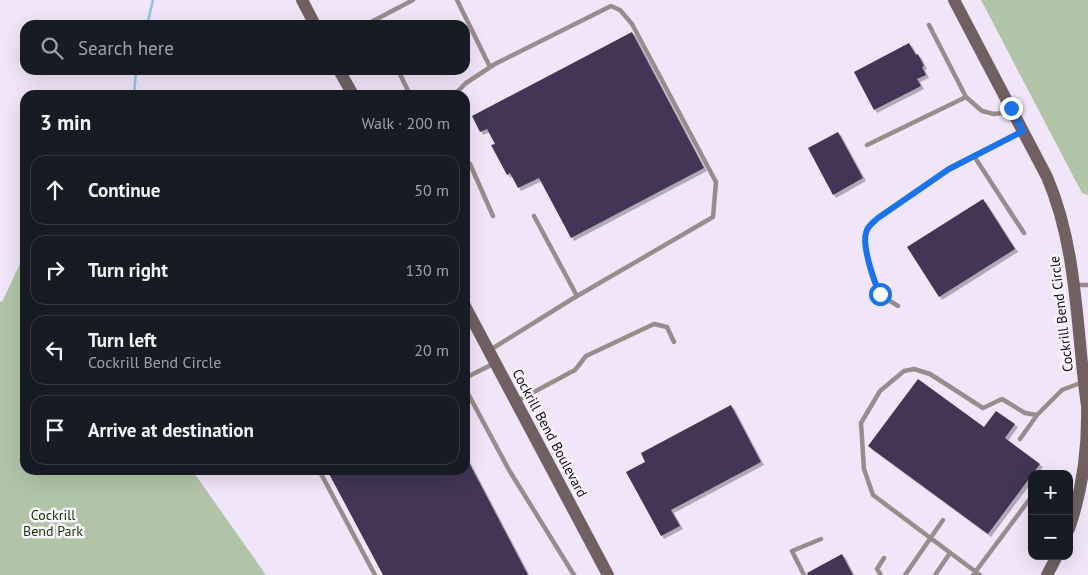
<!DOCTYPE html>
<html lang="en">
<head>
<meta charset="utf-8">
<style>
  :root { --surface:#171b24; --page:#242831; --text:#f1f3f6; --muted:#9ea1a6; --line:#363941 }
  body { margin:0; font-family:"PT Sans",sans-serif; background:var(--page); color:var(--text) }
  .controls { position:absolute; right:15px; bottom:15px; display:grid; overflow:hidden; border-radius:10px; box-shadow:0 5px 20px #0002 }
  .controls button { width:45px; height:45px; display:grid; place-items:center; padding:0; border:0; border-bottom:1px solid var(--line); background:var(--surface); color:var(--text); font:25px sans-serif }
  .stop { position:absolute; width:15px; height:15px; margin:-11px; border:4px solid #1a73e8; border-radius:50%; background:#fff }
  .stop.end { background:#1a73e8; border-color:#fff; box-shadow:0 1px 5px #0008 }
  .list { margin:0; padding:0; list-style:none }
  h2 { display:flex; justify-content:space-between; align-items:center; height:65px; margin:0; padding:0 20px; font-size:21px }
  h2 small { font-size:16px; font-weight:400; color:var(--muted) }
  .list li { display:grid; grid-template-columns:32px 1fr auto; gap:15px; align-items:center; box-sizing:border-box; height:70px; margin:0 10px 10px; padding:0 10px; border:1px solid var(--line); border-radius:15px }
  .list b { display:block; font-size:19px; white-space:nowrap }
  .list p { margin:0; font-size:16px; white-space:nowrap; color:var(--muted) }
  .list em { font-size:16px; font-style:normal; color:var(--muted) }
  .icon { flex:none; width:28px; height:28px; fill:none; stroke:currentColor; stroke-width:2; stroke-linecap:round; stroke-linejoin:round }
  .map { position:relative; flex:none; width:1088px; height:575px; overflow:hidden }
  .search { position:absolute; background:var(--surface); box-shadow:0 5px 20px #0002; left:20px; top:20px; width:450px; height:55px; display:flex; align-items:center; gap:12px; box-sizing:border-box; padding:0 18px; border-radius:15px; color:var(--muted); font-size:19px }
  .panel { position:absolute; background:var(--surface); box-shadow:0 5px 20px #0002; left:20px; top:90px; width:450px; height:385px; border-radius:15px }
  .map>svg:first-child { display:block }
  .green { fill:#b1c4a8 }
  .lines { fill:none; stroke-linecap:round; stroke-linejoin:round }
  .stream { stroke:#96c1dd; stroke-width:2.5 }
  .building { fill:#433456; filter:url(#shadow) }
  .lane { stroke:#988c8d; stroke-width:4.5 }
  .secondary { stroke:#706062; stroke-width:12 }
  .route { stroke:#1a73e8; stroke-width:6 }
  .labels { text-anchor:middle; stroke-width:5; stroke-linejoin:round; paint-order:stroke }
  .street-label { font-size:14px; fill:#100c13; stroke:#faf5fd }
  .park-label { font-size:14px; fill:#123500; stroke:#faf5fd }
</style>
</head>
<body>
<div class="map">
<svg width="1088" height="575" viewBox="0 0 1088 575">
  <defs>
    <filter id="shadow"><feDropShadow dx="3" dy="3" stdDeviation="0" flood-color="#0004"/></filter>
  </defs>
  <rect width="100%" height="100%" fill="#f1e5f9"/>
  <path class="green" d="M 981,0 L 1088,0 L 1088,195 L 1082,193 Z
    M 25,253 L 25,470 L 192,470 L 266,575 L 0,575 L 0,301 L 2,302 Z"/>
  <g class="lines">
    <path class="stream" d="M 147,25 L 153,0
      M 134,95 L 136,70
      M 24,265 L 25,263"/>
  </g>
  <path class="building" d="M 632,32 L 704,168 L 571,238 L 539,178 L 518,188 L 510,173 L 507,175 L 491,145 L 495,144 L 487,129 L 480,132 L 472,116 Z
    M 909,43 L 916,55 L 918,54 L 924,66 L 922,67 L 926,75 L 917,79 L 921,86 L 874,110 L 854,72 Z
    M 838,132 L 863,178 L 833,195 L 808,148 Z
    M 983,199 L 1015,249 L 939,297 L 907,247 Z
    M 918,379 L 984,427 L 996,411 L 1015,424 L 1005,438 L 1040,464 L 988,534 L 868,446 Z
    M 731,405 L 761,462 L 671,510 L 680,526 L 661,536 L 626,472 L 645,462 L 641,453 Z
    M 465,455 L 528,575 L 383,575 L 327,470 L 465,470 Z
    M 842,554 L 853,575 L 808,575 L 807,573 Z"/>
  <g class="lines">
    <path class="lane" d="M 457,0 L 490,67
      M 373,21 L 413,0
      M 367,25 L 373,21 L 375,25
      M 929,25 L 966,97 L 982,111 L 994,114 L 1002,113 L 1010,109
      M 398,70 L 410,95
      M 454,95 L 466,83 L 495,64 L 611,6 L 620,10 L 632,24 L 716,182 L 713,217 L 572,299 L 490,350
      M 867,145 L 966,97
      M 974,156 L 1024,233
      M 465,161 L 470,164 L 493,216
      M 534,216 L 577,296
      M 1074,285 L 1088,285
      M 898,306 C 892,302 883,298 879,292 C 872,281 862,245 866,232 C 868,226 874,222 878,218 L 949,169 L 1022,132
      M 465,378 L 493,364
      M 465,388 L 509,470 L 574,575
      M 517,401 L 575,370 L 586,356 L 654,324 L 667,327 L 674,342
      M 1020,439 L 1037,415
      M 319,470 L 375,575
      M 804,575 L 792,551 L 821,539
      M 881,575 L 877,569 L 884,558
      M 905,575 L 943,520
      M 935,575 L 950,553
      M 973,575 L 1032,496
      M 980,575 L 873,495 L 864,469 L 861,423 L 880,391 L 904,371 L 914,369 L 930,374 L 983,408 L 1002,399 L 1025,413 L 1037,415 L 1062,390 L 1083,382"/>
    <path class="secondary" d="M 302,0 L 315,25
      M 954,0 L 1047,177 C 1078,249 1076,329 1087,406 C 1088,448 1083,488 1069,529
      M 339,70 L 353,95
      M 465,306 L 608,575
      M 1047,575 L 1057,556"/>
  </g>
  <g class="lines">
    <path class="route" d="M 880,294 C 874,281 862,247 866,233 C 867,226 874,222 878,218 L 949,169 L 1023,131 L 1011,108"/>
  </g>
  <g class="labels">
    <g class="street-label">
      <text transform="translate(1061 314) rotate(-97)" y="5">Cockrill Bend Circle</text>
      <text transform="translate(550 433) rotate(62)" y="5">Cockrill Bend Boulevard</text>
    </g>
    <g class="park-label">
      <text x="53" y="520">Cockrill<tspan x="53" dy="16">Bend Park</tspan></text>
    </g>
  </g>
</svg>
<div class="controls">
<button>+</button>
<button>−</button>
</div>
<div class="stop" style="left:880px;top:294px"></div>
<div class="stop end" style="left:1011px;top:108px"></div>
<div class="search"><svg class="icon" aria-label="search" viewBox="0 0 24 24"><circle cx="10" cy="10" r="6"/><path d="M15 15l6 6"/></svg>Search here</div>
<section class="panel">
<h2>3 min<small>Walk · 200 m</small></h2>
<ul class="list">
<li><svg class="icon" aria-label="ahead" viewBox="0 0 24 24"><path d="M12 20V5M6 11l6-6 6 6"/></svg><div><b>Continue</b></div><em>50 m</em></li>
<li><svg class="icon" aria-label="right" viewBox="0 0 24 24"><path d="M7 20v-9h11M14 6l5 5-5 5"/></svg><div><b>Turn right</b></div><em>130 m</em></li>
<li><svg class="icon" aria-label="left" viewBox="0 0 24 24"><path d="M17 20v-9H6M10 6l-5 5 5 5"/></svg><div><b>Turn left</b><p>Cockrill Bend Circle</p></div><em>20 m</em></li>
<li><svg class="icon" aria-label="arrive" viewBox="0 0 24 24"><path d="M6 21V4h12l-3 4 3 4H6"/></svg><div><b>Arrive at destination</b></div></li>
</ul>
</section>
</div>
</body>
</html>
